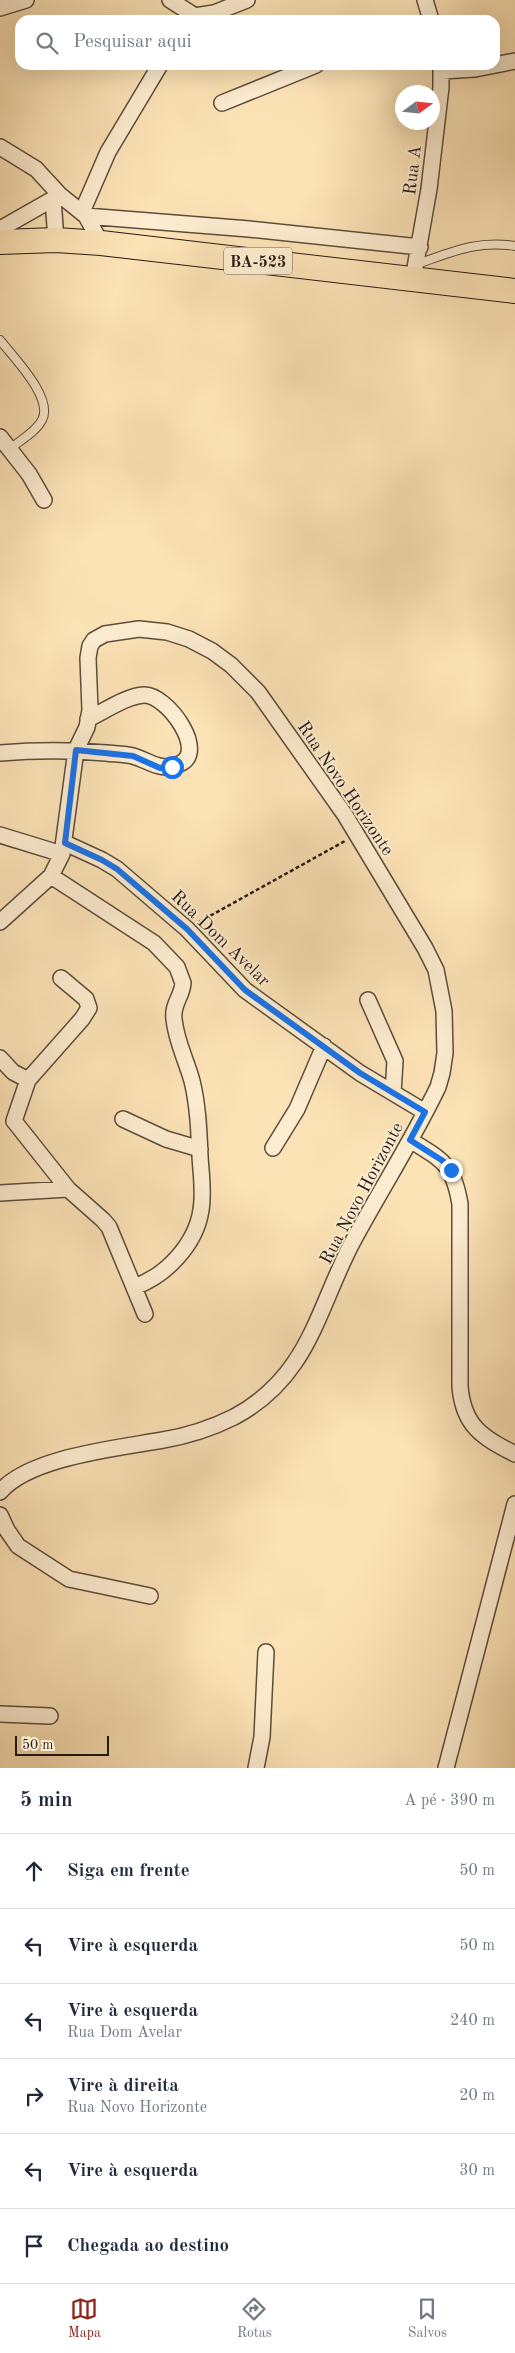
<!DOCTYPE html>
<html lang="pt">
<head>
<meta charset="utf-8">
<style>
  :root { --surface:#fff; --page:#f6f6f7; --text:#1f2937; --muted:#747a83; --line:#e0e1e3; --accent:#8f2418 }
  body { margin:0; font-family:"Old Standard TT",serif; background:var(--page); color:var(--text) }
  .compass { position:absolute; left:395px; top:85px; width:45px; height:45px; border-radius:50%; background:var(--surface); box-shadow:0 5px 20px #0002; rotate:75deg }
  .scale { position:absolute; left:15px; bottom:12px; width:94px; box-sizing:border-box; padding-left:5px; border:2px solid #271b13; border-top:0; font-size:14px; line-height:18px; white-space:nowrap; color:#271b13; -webkit-text-stroke:4px #fdedd0; paint-order:stroke }
  .stop { position:absolute; width:15px; height:15px; margin:-11px; border:4px solid #1a73e8; border-radius:50%; background:#fff }
  .stop.end { background:#1a73e8; border-color:#fff; box-shadow:0 1px 5px #0008 }
  .list { margin:0; padding:0; list-style:none }
  h2 { display:flex; justify-content:space-between; align-items:center; height:65px; margin:0; padding:0 20px; font-size:21px }
  h2 small { font-size:16px; font-weight:400; color:var(--muted) }
  .list li { display:grid; grid-template-columns:32px 1fr auto; gap:15px; align-items:center; box-sizing:border-box; height:75px; padding:0 20px; border-top:1px solid var(--line) }
  .list b { display:block; font-size:19px; white-space:nowrap }
  .list p { margin:0; font-size:16px; white-space:nowrap; color:var(--muted) }
  .list em { font-size:16px; font-style:normal; color:var(--muted) }
  .icon { flex:none; width:28px; height:28px; fill:none; stroke:currentColor; stroke-width:2; stroke-linecap:round; stroke-linejoin:round }
  .map { position:relative; flex:none; width:515px; height:1768px; overflow:hidden }
  .search { position:absolute; background:var(--surface); box-shadow:0 5px 20px #0002; left:15px; right:15px; top:15px; height:55px; display:flex; align-items:center; gap:12px; box-sizing:border-box; padding:0 18px; border-radius:15px; color:var(--muted); font-size:19px }
  .sheet { height:515px; background:var(--surface) }
  nav { display:flex; justify-content:space-around; align-items:center; box-sizing:border-box; height:70px; border-top:1px solid var(--line); background:var(--surface); font-size:14px; color:var(--muted) }
  nav a { display:grid; justify-items:center; gap:2px }
  nav .on { color:var(--accent) }
  .map>svg:first-child { display:block }
  .lines { fill:none; stroke-linecap:round; stroke-linejoin:round }
  .lane-casing { stroke:#5c4d3c; stroke-width:10 }
  .street-casing { stroke:#5c4d3c; stroke-width:18 }
  .primary-casing { stroke:#271b13; stroke-width:26 }
  .path { stroke:#271b13; stroke-width:2.5; stroke-dasharray:4 2.5; stroke-linecap:butt }
  .lane { stroke:#fdedd0; stroke-width:8 }
  .street { stroke:#fdedd0; stroke-width:15 }
  .primary { stroke:#fce3b6; stroke-width:24 }
  .route { stroke:#1a73e8; stroke-width:6 }
  .labels { text-anchor:middle; stroke-width:4; stroke-linejoin:round; paint-order:stroke }
  .shield { fill:#fdedd0; stroke:#675a4c; stroke-width:1 }
  .shield-label { font-size:16px; font-weight:bold; fill:#271b13 }
  .street-label { font-size:18px; fill:#271b13; stroke:#fdedd0 }
</style>
</head>
<body>
<div class="map">
<svg width="515" height="1768" viewBox="0 0 515 1768">
  <rect width="100%" height="100%" fill="#fce3b6"/>
  <filter id="stains"><feTurbulence type="fractalNoise" baseFrequency=".004" numOctaves="4"/><feColorMatrix values="0 0 0 0 .2 0 0 0 0 .09 0 0 0 0 .02 0 0 0 .5 -.17"/></filter>
  <radialGradient id="worn" r=".72"><stop offset=".6" stop-color="#630" stop-opacity="0"/><stop offset="1" stop-color="#630" stop-opacity=".3"/></radialGradient>
  <g class="lines">
    <g class="lane-casing">
      <path id="lane" d="M 417,264 C 452,252 477,240 515,246
        M 0,340 C 13,357 54,398 42,420 C 36,432 20,440 10,449"/>
    </g>
    <g class="street-casing">
      <path id="street" d="M 170,0 L 195,16 L 214,13 L 247,0
        M 425,0 L 431,20
        M 0,8 L 26,0
        M 442,71 L 475,69 L 515,61
        M 222,103 L 316,65
        M 0,147 L 36,169 L 60,195
        M 53,199 L 56,240
        M 82,212 L 108,152 L 160,65
        M 86,216 L 249,229 L 420,247
        M 0,229 L 60,195 L 86,216 L 101,243
        M 413,279 L 429,189 L 441,87 L 441,65
        M 0,437 L 29,474 L 44,500
        M 0,753 C 35,750 71,750 106,753 C 115,754 125,754 133,756 C 150,761 160,772 179,764 C 209,753 167,694 144,695 C 126,696 105,711 88,719
        M 0,835 L 62,854
        M 65,843 L 102,860 L 117,869 L 187,929 L 245,990 L 360,1073 L 425,1112
        M 51,876 L 154,943 L 177,967 L 183,983 C 182,997 172,1004 174,1019 C 176,1041 186,1059 192,1081 C 198,1105 199,1132 200,1156 C 201,1174 204,1192 201,1210 C 196,1244 166,1276 134,1287
        M 0,922 L 51,876 L 62,854 L 76,750 L 87,727 L 90,710 L 88,658 L 90,646 L 94,640 L 105,634 L 139,629 L 167,632 L 189,639 L 212,651 L 231,665 L 258,692 L 345,815 L 425,948 L 436,970 L 444,1011 L 445,1053 L 442,1073 L 438,1087 C 412,1141 380,1191 352,1243 C 317,1310 309,1377 234,1417 C 212,1428 187,1436 163,1440 C 119,1448 29,1457 0,1492
        M 61,978 L 86,999 L 89,1008 L 82,1019 L 28,1080 L 14,1121 L 68,1189 L 103,1220 L 109,1227 L 145,1314
        M 368,1000 L 395,1061 L 393,1093
        M 0,1058 L 13,1072 L 28,1080
        M 123,1119 L 166,1139 L 200,1149
        M 410,1140 C 443,1161 453,1163 460,1204 L 460,1386 C 463,1426 482,1437 515,1454
        M 273,1148 L 297,1109 L 324,1046
        M 0,1193 L 68,1189
        M 0,1515 L 7,1530 L 18,1546 L 69,1579 L 150,1596
        M 0,1714 L 50,1716
        M 256,1768 L 262,1737 L 266,1652
        M 446,1768 L 515,1504"/>
    </g>
    <g class="primary-casing">
      <path id="primary" d="M 0,242 L 56,240 L 101,243 L 515,291"/>
    </g>
    <path class="path" d="M 199,922 L 345,841"/>
    <use href="#lane" class="lane"/>
    <use href="#street" class="street"/>
    <use href="#primary" class="primary"/>
  </g>
  <g class="lines">
    <path class="route" d="M 172,767 L 160,768 L 133,756 L 76,750 L 65,843 L 102,860 L 117,869 L 187,929 L 245,990 L 360,1073 L 425,1112 L 410,1140 L 443,1161 L 451,1170"/>
  </g>
  <g class="labels">
    <rect class="shield" x="224" y="247.5" width="68" height="27" rx="4"/>
    <g class="shield-label">
      <text x="258" y="267">BA-523</text>
    </g>
    <g class="street-label">
      <text transform="translate(412 170) rotate(-83)" y="6">Rua A</text>
      <text transform="translate(346 788) rotate(56)" y="6">Rua Novo Horizonte</text>
      <text transform="translate(221 938) rotate(44)" y="6">Rua Dom Avelar</text>
      <text transform="translate(361 1193) rotate(-62)" y="6">Rua Novo Horizonte</text>
    </g>
  </g>
  <rect width="100%" height="100%" filter="url(#stains)"/>
  <rect width="100%" height="100%" fill="url(#worn)"/>
</svg>
<svg class="compass" viewBox="-18 -18 36 36"><path d="M0-13l5 13h-10z" fill="#e53935"/><path d="M0 13l5-13h-10z" fill="#747a83"/></svg>
<div class="scale">50 m</div>
<div class="stop" style="left:172px;top:767px"></div>
<div class="stop end" style="left:451px;top:1170px"></div>
<div class="search"><svg class="icon" aria-label="search" viewBox="0 0 24 24"><circle cx="10" cy="10" r="6"/><path d="M15 15l6 6"/></svg>Pesquisar aqui</div>
</div>
<section class="sheet">
<h2>5 min<small>A pé · 390 m</small></h2>
<ul class="list">
<li><svg class="icon" aria-label="ahead" viewBox="0 0 24 24"><path d="M12 20V5M6 11l6-6 6 6"/></svg><div><b>Siga em frente</b></div><em>50 m</em></li>
<li><svg class="icon" aria-label="left" viewBox="0 0 24 24"><path d="M17 20v-9H6M10 6l-5 5 5 5"/></svg><div><b>Vire à esquerda</b></div><em>50 m</em></li>
<li><svg class="icon" aria-label="left" viewBox="0 0 24 24"><path d="M17 20v-9H6M10 6l-5 5 5 5"/></svg><div><b>Vire à esquerda</b><p>Rua Dom Avelar</p></div><em>240 m</em></li>
<li><svg class="icon" aria-label="right" viewBox="0 0 24 24"><path d="M7 20v-9h11M14 6l5 5-5 5"/></svg><div><b>Vire à direita</b><p>Rua Novo Horizonte</p></div><em>20 m</em></li>
<li><svg class="icon" aria-label="left" viewBox="0 0 24 24"><path d="M17 20v-9H6M10 6l-5 5 5 5"/></svg><div><b>Vire à esquerda</b></div><em>30 m</em></li>
<li><svg class="icon" aria-label="arrive" viewBox="0 0 24 24"><path d="M6 21V4h12l-3 4 3 4H6"/></svg><div><b>Chegada ao destino</b></div></li>
</ul>
</section>
<nav>
<a class="on"><svg class="icon" aria-label="map" viewBox="0 0 24 24"><path d="M3 6l6-2 6 2 6-2v14l-6 2-6-2-6 2zM9 4v14M15 6v14"/></svg>Mapa</a>
<a><svg class="icon" aria-label="directions" viewBox="0 0 24 24"><path d="M12 3l9 9-9 9-9-9zM9 14v-3h6M13 9l2 2-2 2"/></svg>Rotas</a>
<a><svg class="icon" aria-label="saved" viewBox="0 0 24 24"><path d="M7 4h10v16l-5-4-5 4z"/></svg>Salvos</a>
</nav>
</body>
</html>
